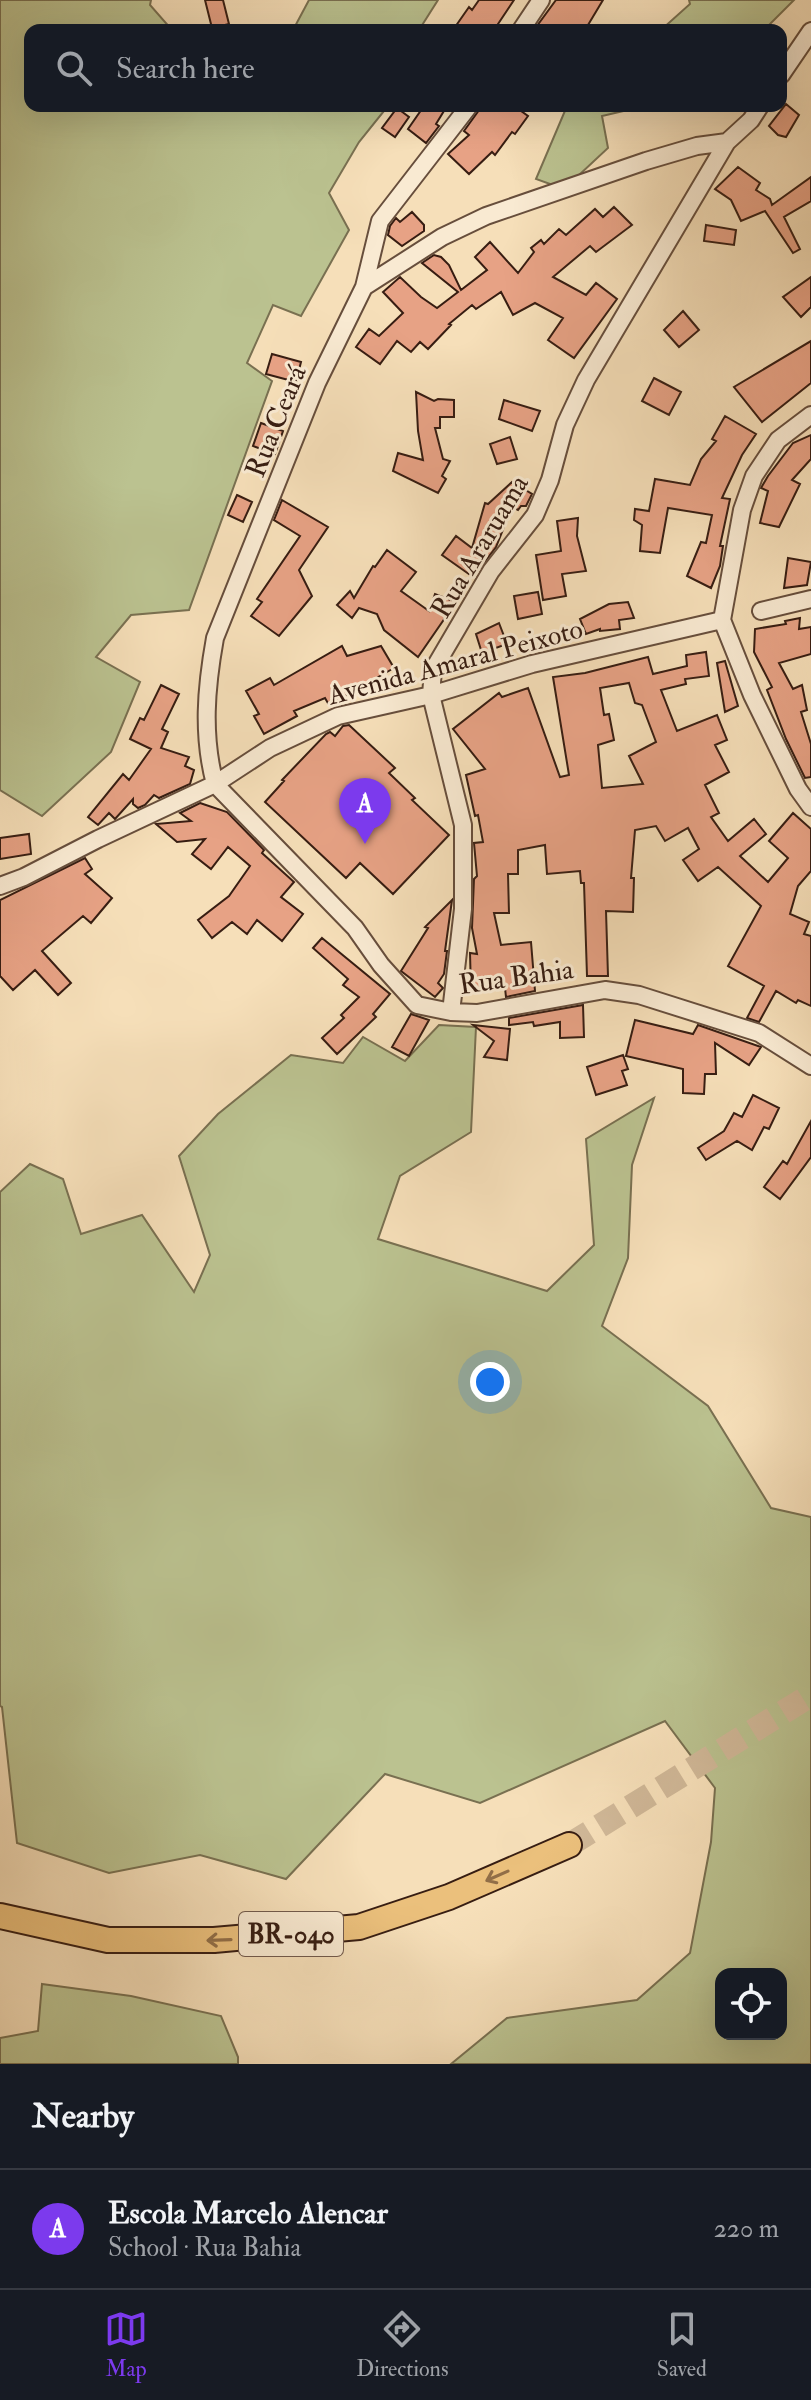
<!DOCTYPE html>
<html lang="en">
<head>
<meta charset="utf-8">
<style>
  :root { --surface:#171b24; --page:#242831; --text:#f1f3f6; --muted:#9ea1a6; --line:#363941; --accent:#7c3aed }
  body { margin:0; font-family:"IM FELL Double Pica",serif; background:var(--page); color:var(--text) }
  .controls { position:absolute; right:24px; bottom:24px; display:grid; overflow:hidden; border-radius:16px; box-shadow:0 8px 32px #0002 }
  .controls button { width:72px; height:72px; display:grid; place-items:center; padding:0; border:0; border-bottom:2px solid var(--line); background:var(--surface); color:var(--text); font:40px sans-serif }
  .you { position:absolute; left:490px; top:1382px; width:28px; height:28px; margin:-20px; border:6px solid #fff; border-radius:50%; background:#1a73e8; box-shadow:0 0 0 12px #1a73e833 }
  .badge { display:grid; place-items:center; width:52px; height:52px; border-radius:50%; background:var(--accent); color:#fff; font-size:26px; font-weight:700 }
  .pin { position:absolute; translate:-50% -66px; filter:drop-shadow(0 2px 4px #0008) }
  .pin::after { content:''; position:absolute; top:42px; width:28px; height:24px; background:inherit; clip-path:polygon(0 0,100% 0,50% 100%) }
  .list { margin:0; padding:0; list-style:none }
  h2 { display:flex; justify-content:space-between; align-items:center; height:104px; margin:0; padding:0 32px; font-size:34px }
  h2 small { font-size:26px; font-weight:400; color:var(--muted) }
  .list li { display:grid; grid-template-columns:52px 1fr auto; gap:24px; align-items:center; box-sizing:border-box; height:120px; padding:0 32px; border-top:2px solid var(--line) }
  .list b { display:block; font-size:30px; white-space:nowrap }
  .list p { margin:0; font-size:26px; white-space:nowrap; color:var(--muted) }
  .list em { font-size:26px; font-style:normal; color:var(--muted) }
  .icon { flex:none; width:44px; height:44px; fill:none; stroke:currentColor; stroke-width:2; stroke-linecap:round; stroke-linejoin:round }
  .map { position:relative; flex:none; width:811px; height:2064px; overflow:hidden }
  .search { position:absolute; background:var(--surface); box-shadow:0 8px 32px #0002; left:24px; right:24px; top:24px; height:88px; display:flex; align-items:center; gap:20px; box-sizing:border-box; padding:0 28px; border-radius:16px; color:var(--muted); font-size:30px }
  .sheet { height:224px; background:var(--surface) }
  nav { display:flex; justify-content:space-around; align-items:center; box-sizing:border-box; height:112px; border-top:2px solid var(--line); background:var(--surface); font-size:22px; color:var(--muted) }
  nav a { display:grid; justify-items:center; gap:4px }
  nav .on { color:var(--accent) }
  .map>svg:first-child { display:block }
  .green { fill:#bbc290; stroke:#797051; stroke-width:2; fill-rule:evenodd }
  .building { fill:#e7a285; stroke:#371d12; stroke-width:2; fill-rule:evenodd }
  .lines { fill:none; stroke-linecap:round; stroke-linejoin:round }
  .highway-tunnel { stroke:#d0b898; stroke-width:24; stroke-dasharray:24 12; stroke-linecap:butt }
  .minor-casing { stroke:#674e3c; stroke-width:20 }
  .highway-casing { stroke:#371d12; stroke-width:28 }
  .minor { stroke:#f9ead2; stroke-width:16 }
  .highway { stroke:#ebc07c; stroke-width:24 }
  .oneway { stroke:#916e47 }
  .labels { text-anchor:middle; stroke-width:6; stroke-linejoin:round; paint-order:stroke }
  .shield { fill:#f9ead2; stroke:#715a4c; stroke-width:2 }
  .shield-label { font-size:26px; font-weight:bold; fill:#371d12 }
  .street-label { font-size:28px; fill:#371d12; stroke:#f9ead2 }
</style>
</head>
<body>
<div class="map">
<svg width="811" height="2064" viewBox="0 0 811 2064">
  <rect width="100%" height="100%" fill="#f6dfb9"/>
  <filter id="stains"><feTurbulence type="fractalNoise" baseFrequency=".0025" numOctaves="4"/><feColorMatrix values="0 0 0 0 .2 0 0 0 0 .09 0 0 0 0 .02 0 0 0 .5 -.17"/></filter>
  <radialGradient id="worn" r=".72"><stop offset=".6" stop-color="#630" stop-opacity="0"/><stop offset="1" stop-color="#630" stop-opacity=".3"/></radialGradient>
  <path class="green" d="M 0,0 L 151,0 L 150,5 L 172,30 L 30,30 L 30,106 L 388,106 L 359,142 L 329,193 L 349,230 L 301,316 L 273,305 L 247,363 L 272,381 L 189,610 L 131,615 L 96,657 L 140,682 L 111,752 L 42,816 L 0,790 Z
    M 309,0 L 438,0 L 419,30 L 293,30 Z
    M 689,0 L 794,0 L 764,30 L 661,30 L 690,4 Z
    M 567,106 L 645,106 L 602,116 L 608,148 L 564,189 L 536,179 Z
    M 439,1025 L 476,1027 L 471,1132 L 400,1176 L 378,1239 L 547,1291 L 594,1245 L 586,1139 L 654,1098 L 632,1165 L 628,1258 L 602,1326 L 708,1406 L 771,1508 L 811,1517 L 811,2064 L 451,2064 L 507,2018 L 637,2000 L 690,1953 L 711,1842 L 715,1788 L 665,1721 L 480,1803 L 385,1774 L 286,1879 L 200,1855 L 109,1873 L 17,1843 L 2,1707 L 0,1706 L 0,1192 L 30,1164 L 63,1179 L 81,1234 L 142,1215 L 194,1292 L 210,1255 L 179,1156 L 218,1114 L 291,1055 L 343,1063 L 363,1037 L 405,1061 ZM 721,1974 L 781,1974 L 781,2034 L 721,2034 Z
    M 42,1984 L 131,1996 L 221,2016 L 238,2057 L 238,2064 L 0,2064 L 0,2038 L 38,2031 Z"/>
  <path class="building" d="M 205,0 L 223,0 L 229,24 L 212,28 Z
    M 479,0 L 514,0 L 494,30 L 453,30 L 469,7 L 472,10 Z
    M 556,0 L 603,0 L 585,30 L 534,30 Z
    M 786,104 L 799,115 L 786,137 L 778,135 L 769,126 Z
    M 424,106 L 447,106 L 436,124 L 439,126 L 426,143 L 408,129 Z
    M 482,106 L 514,106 L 528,116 L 515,134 L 512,132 L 495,155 L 492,152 L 469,174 L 448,154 L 469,135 L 464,131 Z
    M 397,108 L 409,117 L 395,137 L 382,128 Z
    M 738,167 L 760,183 L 756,190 L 770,199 L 772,205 L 811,177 L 811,201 L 784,217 L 800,249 L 793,253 L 765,211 L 741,221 L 731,200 L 715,189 Z
    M 614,207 L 632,225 L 596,252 L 590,246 L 553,277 L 586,295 L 596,283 L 617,299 L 574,358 L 548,340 L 563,318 L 535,303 L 513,315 L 501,292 L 476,309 L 472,305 L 449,324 L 451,325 L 428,349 L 420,342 L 411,352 L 397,341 L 380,364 L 356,347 L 369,329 L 379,336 L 403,313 L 383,292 L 400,277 L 421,297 L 437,308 L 458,292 L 422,263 L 434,255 L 441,257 L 449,265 L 461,290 L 487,270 L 475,257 L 490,242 L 518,273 L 534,252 L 531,248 L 541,240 L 544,244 L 559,229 L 566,235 L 595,209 L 603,217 Z
    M 412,212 L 424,225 L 424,231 L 402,246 L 388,235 L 390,226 L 396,218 L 400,222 Z
    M 706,225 L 736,230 L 734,245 L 704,241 Z
    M 811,277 L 811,307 L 801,317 L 783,297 Z
    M 683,311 L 699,330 L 679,347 L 664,330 Z
    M 811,341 L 811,383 L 762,422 L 734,387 Z
    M 272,354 L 301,362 L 296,382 L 266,374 Z
    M 654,378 L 681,392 L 669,415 L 642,401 Z
    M 416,392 L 434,401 L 438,399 L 454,400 L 454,417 L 440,417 L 440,428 L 435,428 L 443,459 L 450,461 L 442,476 L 446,479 L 438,493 L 393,471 L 398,453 L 423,460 L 418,431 Z
    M 504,400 L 540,411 L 532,431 L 499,419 Z
    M 725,416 L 756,434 L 742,455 L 722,498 L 730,499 L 720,546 L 723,546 L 720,566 L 711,588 L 687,576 L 701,542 L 706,543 L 712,515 L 668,508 L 660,553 L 640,551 L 642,525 L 634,520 L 635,509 L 649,511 L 655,479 L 690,485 L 701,459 L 716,441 L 712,439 Z
    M 261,423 L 283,431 L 275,454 L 253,446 Z
    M 811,435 L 811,459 L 792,480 L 800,484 L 779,527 L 760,523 L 768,491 L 761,488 L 768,476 L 793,443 Z
    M 510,437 L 517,459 L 497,464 L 490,444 Z
    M 512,482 L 532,494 L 526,506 L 521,506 L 518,510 L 512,507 L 496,547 L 473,577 L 442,555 L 456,536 L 472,548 L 485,503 L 488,504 Z
    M 237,495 L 252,502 L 243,522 L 228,515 Z
    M 282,500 L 328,527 L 299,570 L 312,596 L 279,636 L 251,616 L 262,602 L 257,599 L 300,536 L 274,520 Z
    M 578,518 L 577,536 L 586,571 L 562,574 L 566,596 L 543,600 L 536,555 L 561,551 L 557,521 Z
    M 387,550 L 416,572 L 401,591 L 429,611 L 435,594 L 456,602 L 418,657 L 384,630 L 377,614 L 359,608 L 352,618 L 337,605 L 350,591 L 354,598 L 373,566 L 375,567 Z
    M 788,558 L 811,562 L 807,585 L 784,588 Z
    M 538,592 L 542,614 L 518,619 L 514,596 Z
    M 628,602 L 634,618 L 619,620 L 620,629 L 600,631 L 600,629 L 586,634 L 580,619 L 609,604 Z
    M 800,618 L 799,629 L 811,627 L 811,654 L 779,663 L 793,689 L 802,685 L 807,710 L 801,712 L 811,744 L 811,777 L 805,778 L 786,739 L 767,690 L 772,687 L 754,652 L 755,629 L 786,624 L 785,621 Z
    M 499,623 L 507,644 L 482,653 L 476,634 Z
    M 342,646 L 347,656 L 381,646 L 394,668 L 329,705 L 325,698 L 294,711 L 297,716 L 264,734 L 254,716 L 259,714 L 246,691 L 270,678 L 274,685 Z
    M 706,652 L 709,676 L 685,679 L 686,684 L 661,690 L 677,731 L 717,715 L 727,740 L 715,745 L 729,772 L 705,785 L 719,813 L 711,817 L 728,841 L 754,819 L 766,834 L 740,856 L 768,882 L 788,858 L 769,841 L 793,813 L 811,829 L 811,871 L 798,886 L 790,914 L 809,922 L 804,934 L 811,936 L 811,1006 L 798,1000 L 796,1003 L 776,991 L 759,1022 L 747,1018 L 764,986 L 728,966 L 761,906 L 718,867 L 698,881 L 683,860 L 699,849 L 688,828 L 665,841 L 656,826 L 635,830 L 631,878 L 634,878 L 633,912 L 606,911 L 608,976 L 587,976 L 584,883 L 581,883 L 580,871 L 547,874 L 545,845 L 518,850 L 518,874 L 508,874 L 509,913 L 494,913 L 501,945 L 531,942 L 535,991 L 506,997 L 505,988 L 471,990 L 470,953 L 477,954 L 472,928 L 474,879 L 477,876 L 474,843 L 483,842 L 478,815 L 475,816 L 466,775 L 485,769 L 453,729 L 499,693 L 502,697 L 528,688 L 560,777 L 569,775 L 553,677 L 585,673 L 648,657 L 653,674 L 687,666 L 686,655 ZM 629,683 L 635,703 L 642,705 L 656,742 L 629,756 L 643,784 L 602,788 L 598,745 L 614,740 L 609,714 L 604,715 L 600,688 Z
    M 725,661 L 738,706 L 725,712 L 717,663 Z
    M 161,685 L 179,694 L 162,729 L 168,732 L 161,748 L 189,757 L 185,766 L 194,770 L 190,784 L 159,798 L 154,795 L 145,805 L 138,808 L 133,804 L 133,799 L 115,819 L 109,813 L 98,825 L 88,817 L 123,774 L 129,780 L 151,749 L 130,739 L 140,718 L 144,720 Z
    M 349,725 L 395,768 L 389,773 L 415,798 L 412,800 L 449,835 L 393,894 L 360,863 L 346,878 L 265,802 L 284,781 L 282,780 L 326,734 L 330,732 L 335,736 L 343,726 Z
    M 200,803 L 227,812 L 264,850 L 262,853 L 294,882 L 281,897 L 303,914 L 282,941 L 257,920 L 247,934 L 232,922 L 212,938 L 198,920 L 229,896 L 250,866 L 228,847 L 211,869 L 192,854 L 205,839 L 177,842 L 156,824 L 191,821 L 180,813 Z
    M 29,834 L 31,854 L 0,859 L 0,838 Z
    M 85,858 L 92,869 L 85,874 L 112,898 L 91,923 L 83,916 L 42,951 L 71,983 L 58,995 L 35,970 L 13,990 L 0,976 L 0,900 Z
    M 452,900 L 445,951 L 447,951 L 444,974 L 438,983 L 443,988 L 435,997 L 401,971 L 428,928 L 425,927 Z
    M 322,938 L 390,994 L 373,1014 L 376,1017 L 337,1054 L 322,1038 L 344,1018 L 341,1015 L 359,997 L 343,985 L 348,979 L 313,948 Z
    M 583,1005 L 584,1037 L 560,1038 L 560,1022 L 534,1026 L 533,1022 L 509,1025 L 509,1018 Z
    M 411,1014 L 429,1020 L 409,1056 L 392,1047 Z
    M 635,1020 L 693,1034 L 698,1025 L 761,1047 L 749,1065 L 715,1043 L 716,1074 L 705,1074 L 704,1094 L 683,1093 L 683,1069 L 626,1056 Z
    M 473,1025 L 510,1029 L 507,1060 L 484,1057 L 494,1041 Z
    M 623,1055 L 628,1069 L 622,1071 L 627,1085 L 596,1095 L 587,1067 Z
    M 753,1095 L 779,1108 L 769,1129 L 764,1127 L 752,1150 L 737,1141 L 706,1160 L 698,1148 L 724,1131 L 734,1113 L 742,1117 Z
    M 811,1121 L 811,1157 L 780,1199 L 764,1187 L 783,1161 L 787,1164 Z"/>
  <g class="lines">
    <path class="highway-tunnel" d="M 569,1845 L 811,1695"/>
    <g class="minor-casing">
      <path id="minor" d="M 521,30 L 541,0
        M 781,75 L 811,31
        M 469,106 L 380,221 L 364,287 L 317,383 L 215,638 C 206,688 202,735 215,784 L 355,928 L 381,965 L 417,1005 L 451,1012 L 477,1013 L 605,990 L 639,995 L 759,1033 L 811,1066
        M 364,287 L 442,237 L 486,216 L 646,161 L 697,146 L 727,142 L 751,120 L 760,106
        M 811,415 L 778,440 L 754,476 L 742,510 L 722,620 L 752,695 L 798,789 L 811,807
        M 761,611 L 811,599
        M 0,886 L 24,877 L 98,839 L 215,784 L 270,748 L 338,716 L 431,695 L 532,664 L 722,620
        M 451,1012 L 463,909 L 463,825 L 431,695 L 433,670 L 491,571 L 535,515 L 550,480 L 565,425 L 586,380 L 727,142"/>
    </g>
    <g class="highway-casing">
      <path id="highway" d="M 0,1916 L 108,1940 L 214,1940 L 359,1927 L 449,1897 L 569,1845"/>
    </g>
    <use href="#minor" class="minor"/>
    <use href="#highway" class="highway"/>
  </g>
  <defs><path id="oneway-shaft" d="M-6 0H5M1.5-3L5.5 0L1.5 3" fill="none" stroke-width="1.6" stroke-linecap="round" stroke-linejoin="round" transform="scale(2)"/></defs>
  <g class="oneway">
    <use href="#oneway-shaft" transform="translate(497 1876) rotate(156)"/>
    <use href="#oneway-shaft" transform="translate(219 1940) rotate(178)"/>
  </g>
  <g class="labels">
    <rect class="shield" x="239" y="1912" width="104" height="44" rx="6"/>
    <g class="shield-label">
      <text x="291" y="1943">BR-040</text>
    </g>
    <g class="street-label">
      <text transform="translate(275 421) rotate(-68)" y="10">Rua Ceará</text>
      <text transform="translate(479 546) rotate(-59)" y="10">Rua Araruama</text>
      <text transform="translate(455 661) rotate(-15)" y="10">Avenida Amaral Peixoto</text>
      <text transform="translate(516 976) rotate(-8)" y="10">Rua Bahia</text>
    </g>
  </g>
  <rect width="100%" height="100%" filter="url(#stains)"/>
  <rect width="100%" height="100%" fill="url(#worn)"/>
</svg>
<div class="controls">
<button><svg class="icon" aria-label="locate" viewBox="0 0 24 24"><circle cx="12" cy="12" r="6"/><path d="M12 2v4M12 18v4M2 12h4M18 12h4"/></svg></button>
</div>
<div class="you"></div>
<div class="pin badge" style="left:365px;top:844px">A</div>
<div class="search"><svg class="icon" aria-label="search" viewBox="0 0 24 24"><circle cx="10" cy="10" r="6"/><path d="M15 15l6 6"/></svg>Search here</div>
</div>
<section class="sheet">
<h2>Nearby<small></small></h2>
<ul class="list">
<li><span class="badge">A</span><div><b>Escola Marcelo Alencar</b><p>School · Rua Bahia</p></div><em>220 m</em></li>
</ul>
</section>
<nav>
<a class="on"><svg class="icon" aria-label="map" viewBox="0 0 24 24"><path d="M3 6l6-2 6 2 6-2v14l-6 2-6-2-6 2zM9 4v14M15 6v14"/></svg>Map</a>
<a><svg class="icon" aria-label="directions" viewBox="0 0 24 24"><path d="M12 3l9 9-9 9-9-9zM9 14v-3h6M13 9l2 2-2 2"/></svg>Directions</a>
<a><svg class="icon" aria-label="saved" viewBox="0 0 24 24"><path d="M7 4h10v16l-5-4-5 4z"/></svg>Saved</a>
</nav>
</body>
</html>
